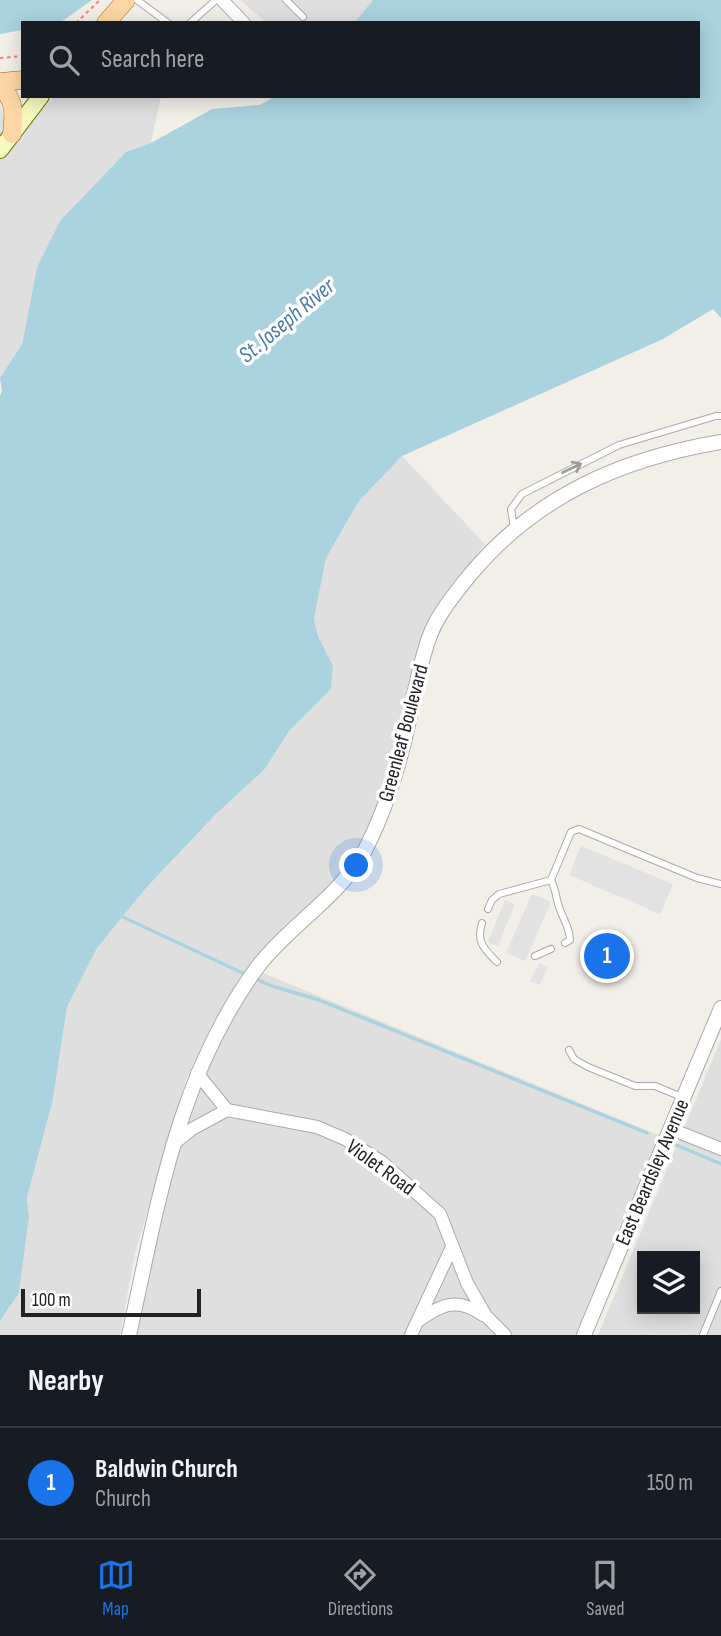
<!DOCTYPE html>
<html lang="en">
<head>
<meta charset="utf-8">
<style>
  :root { --surface:#171b24; --page:#242831; --text:#f1f3f6; --muted:#9ea1a6; --line:#363941; --accent:#1a73e8 }
  body { margin:0; font-family:"Sofia Sans Condensed",sans-serif; background:var(--page); color:var(--text) }
  .controls { position:absolute; right:21px; bottom:21px; display:grid; overflow:hidden; border-radius:0px; box-shadow:0 4px 18px #0003 }
  .controls button { width:63px; height:63px; display:grid; place-items:center; padding:0; border:0; border-bottom:2px solid var(--line); background:var(--surface); color:var(--text); font:35px sans-serif }
  .scale { position:absolute; left:21px; bottom:18px; width:180px; box-sizing:border-box; padding-left:7px; border:4px solid #222; border-top:0; font-size:19px; line-height:24px; white-space:nowrap; color:#222; -webkit-text-stroke:5px #fff; paint-order:stroke }
  .you { position:absolute; left:357px; top:866px; width:24px; height:24px; margin:-18px; border:5px solid #fff; border-radius:50%; background:#1a73e8; box-shadow:0 0 0 10px #1a73e833 }
  .badge { display:grid; place-items:center; width:46px; height:46px; border-radius:50%; background:var(--accent); color:#fff; font-size:23px; font-weight:700 }
  .pin { position:absolute; translate:-50% -50%; border:4px solid #fff; box-shadow:0 2px 7px #0006 }
  .list { margin:0; padding:0; list-style:none }
  h2 { display:flex; justify-content:space-between; align-items:center; height:91px; margin:0; padding:0 28px; font-size:30px }
  h2 small { font-size:23px; font-weight:400; color:var(--muted) }
  .list li { display:grid; grid-template-columns:46px 1fr auto; gap:21px; align-items:center; box-sizing:border-box; height:112px; padding:0 28px; border-top:2px solid var(--line) }
  .list b { display:block; font-size:26px; white-space:nowrap }
  .list p { margin:0; font-size:23px; white-space:nowrap; color:var(--muted) }
  .list em { font-size:23px; font-style:normal; color:var(--muted) }
  .icon { flex:none; width:38px; height:38px; fill:none; stroke:currentColor; stroke-width:2; stroke-linecap:round; stroke-linejoin:round }
  .map { position:relative; flex:none; width:721px; height:1335px; overflow:hidden }
  .search { position:absolute; background:var(--surface); box-shadow:0 4px 18px #0003; left:21px; right:21px; top:21px; height:77px; display:flex; align-items:center; gap:18px; box-sizing:border-box; padding:0 24px; border-radius:0px; color:var(--muted); font-size:26px }
  .sheet { height:203px; background:var(--surface) }
  nav { display:flex; justify-content:space-around; align-items:center; box-sizing:border-box; height:98px; border-top:2px solid var(--line); background:var(--surface); font-size:19px; color:var(--muted) }
  nav a { display:grid; justify-items:center; gap:4px }
  nav .on { color:var(--accent) }
  .map>svg:first-child { display:block }
  .residential { fill:#e0dfdf; fill-rule:evenodd }
  .parking { fill:#e2e2e2 }
  .water { fill:#aad3df }
  .lines { fill:none; stroke-linecap:round; stroke-linejoin:round }
  .stream { stroke:#aad3df; stroke-width:3.5 }
  .service-casing { stroke:#a9a9a9; stroke-width:8 }
  .minor-casing { stroke:#a9a9a9; stroke-width:14 }
  .tertiary-casing { stroke:#a9a9a9; stroke-width:16 }
  .secondary-casing { stroke:#707d05; stroke-width:18 }
  .primary-casing { stroke:#a06b00; stroke-width:19 }
  .path { stroke:#fa8072; stroke-width:2; stroke-dasharray:3.5 3.5; stroke-linecap:butt }
  .service { stroke:#fff; stroke-width:6 }
  .minor { stroke:#fff; stroke-width:12 }
  .tertiary { stroke:#fff; stroke-width:14 }
  .secondary { stroke:#f7fabf; stroke-width:16 }
  .primary { stroke:#fcd6a4; stroke-width:18 }
  .oneway { stroke:#9c9c9c }
  .labels { text-anchor:middle; stroke-width:7; stroke-linejoin:round; paint-order:stroke }
  .street-label { font-size:21px; fill:#222; stroke:#fff }
  .water-label { font-size:23px; font-style:italic; fill:#4a7aab; stroke:#fff }
</style>
</head>
<body>
<div class="map">
<svg width="721" height="1335" viewBox="0 0 721 1335">
  <rect width="100%" height="100%" fill="#f2efe9"/>
  <path class="residential" d="M 240,0 L 373,0 L 354,23 L 267,23 Z
    M 55,96 L 161,96 L 151,143 L 126,152 L 37,267 L 22,344 L 0,378 L 0,103 L 3,116 L 42,110 Z
    M 402,456 L 485,544 L 447,591 L 419,646 L 391,767 L 369,825 L 346,868 L 263,951 L 212,1024 L 186,1080 L 135,1253 L 120,1335 L 0,1335 L 0,1321 L 19,1293 L 29,1217 L 27,1198 L 53,1099 L 67,1007 L 97,948 L 146,888 L 215,815 L 264,770 L 290,730 L 331,689 L 333,666 L 318,636 L 314,619 L 326,558 L 359,501 Z
    M 263,973 L 661,1136 L 579,1335 L 134,1335 L 168,1180 L 215,1048 L 235,1013 Z
    M 721,1039 L 721,1335 L 598,1335 ZM 642,1256 L 695,1256 L 695,1309 L 642,1309 Z"/>
  <path class="parking" d="M 581,846 L 673,884 L 660,914 L 569,875 Z
    M 532,894 L 551,902 L 525,961 L 506,953 Z
    M 505,900 L 515,904 L 498,946 L 488,942 Z
    M 539,963 L 548,967 L 539,985 L 530,981 Z"/>
  <path class="water" d="M 0,0 L 92,0 L 61,22 L 23,23 L 23,30 L 0,34 Z
    M 373,0 L 721,0 L 721,318 L 713,309 L 663,339 L 402,456 L 359,501 L 326,558 L 314,619 L 318,636 L 333,666 L 331,689 L 290,730 L 264,770 L 215,815 L 146,888 L 97,948 L 67,1007 L 53,1099 L 27,1198 L 29,1217 L 19,1293 L 0,1321 L 0,396 L 2,391 L 0,378 L 22,344 L 37,267 L 60,221 L 126,152 L 151,143 L 212,109 L 260,105 L 276,96 L 698,96 L 698,23 L 354,23 Z"/>
  <g class="lines">
    <path class="stream" d="M 123,917 L 249,976
      M 256,979 L 272,986 L 319,1000 L 647,1133
      M 676,1145 L 721,1164"/>
    <g class="service-casing">
      <path id="service" d="M 137,0 L 168,23
        M 286,0 L 303,17
        M 190,23 L 216,0
        M 514,528 L 511,509 L 522,494 L 619,445 L 716,416 L 721,416
        M 551,880 L 571,832 L 579,829 L 697,878 L 721,884
        M 488,909 L 492,900 L 499,894 L 551,880 C 556,890 556,898 559,907 C 563,919 570,928 570,940 L 565,943
        M 482,923 C 476,942 484,949 497,962
        M 535,956 L 551,949
        M 569,1050 L 574,1059 L 588,1067 L 635,1086 L 655,1086 L 682,1097
        M 703,1335 L 721,1291"/>
    </g>
    <g class="minor-casing">
      <path id="minor" d="M 222,0 L 244,23
        M 197,1073 L 227,1110 L 317,1127 L 345,1139 L 382,1162 L 440,1214 L 467,1283 L 486,1316 L 505,1335
        M 671,1129 L 721,1149
        M 172,1145 L 192,1129 L 227,1110
        M 418,1321 C 442,1304 457,1297 483,1315
        M 411,1335 L 452,1247"/>
    </g>
    <g class="tertiary-casing">
      <path id="tertiary" d="M 129,1335 C 158,1205 177,1075 259,965 C 290,925 339,897 364,852 C 381,820 393,784 402,750 C 412,713 416,674 429,638 C 437,615 454,595 469,576 C 535,496 621,459 721,442
        M 584,1335 L 721,1008"/>
    </g>
    <g class="secondary-casing">
      <path id="secondary" d="M 0,150 L 41,96"/>
    </g>
    <g class="primary-casing">
      <path id="primary" d="M 106,23 L 126,0
        M 0,82 L 23,80
        M 0,87 C 16,99 14,116 12,134"/>
    </g>
    <path class="path" d="M 76,23 L 100,0
      M 0,58 L 23,56"/>
    <use href="#service" class="service"/>
    <use href="#minor" class="minor"/>
    <use href="#tertiary" class="tertiary"/>
    <use href="#secondary" class="secondary"/>
    <use href="#primary" class="primary"/>
  </g>
  <defs><path id="oneway-shaft" d="M-6 0H5M1.5-3L5.5 0L1.5 3" fill="none" stroke-width="1.6" stroke-linecap="round" stroke-linejoin="round" transform="scale(1.75)"/></defs>
  <use class="oneway" href="#oneway-shaft" transform="translate(572 468) rotate(-26)"/>
  <g class="labels">
    <g class="street-label">
      <text transform="translate(403 733) rotate(-75)" y="7">Greenleaf Boulevard</text>
      <text transform="translate(381 1167) rotate(36)" y="7">Violet Road</text>
      <text transform="translate(652 1172) rotate(-67)" y="7">East Beardsley Avenue</text>
    </g>
    <g class="water-label">
      <text transform="translate(286 320) rotate(-40)" y="8">St. Joseph River</text>
    </g>
  </g>
</svg>
<div class="controls">
<button><svg class="icon" aria-label="layers" viewBox="0 0 24 24"><path d="M12 4l9 5-9 5-9-5zM3 14l9 5 9-5"/></svg></button>
</div>
<div class="scale">100 m</div>
<div class="you"></div>
<div class="pin badge" style="left:607px;top:956px">1</div>
<div class="search"><svg class="icon" aria-label="search" viewBox="0 0 24 24"><circle cx="10" cy="10" r="6"/><path d="M15 15l6 6"/></svg>Search here</div>
</div>
<section class="sheet">
<h2>Nearby<small></small></h2>
<ul class="list">
<li><span class="badge">1</span><div><b>Baldwin Church</b><p>Church</p></div><em>150 m</em></li>
</ul>
</section>
<nav>
<a class="on"><svg class="icon" aria-label="map" viewBox="0 0 24 24"><path d="M3 6l6-2 6 2 6-2v14l-6 2-6-2-6 2zM9 4v14M15 6v14"/></svg>Map</a>
<a><svg class="icon" aria-label="directions" viewBox="0 0 24 24"><path d="M12 3l9 9-9 9-9-9zM9 14v-3h6M13 9l2 2-2 2"/></svg>Directions</a>
<a><svg class="icon" aria-label="saved" viewBox="0 0 24 24"><path d="M7 4h10v16l-5-4-5 4z"/></svg>Saved</a>
</nav>
</body>
</html>
